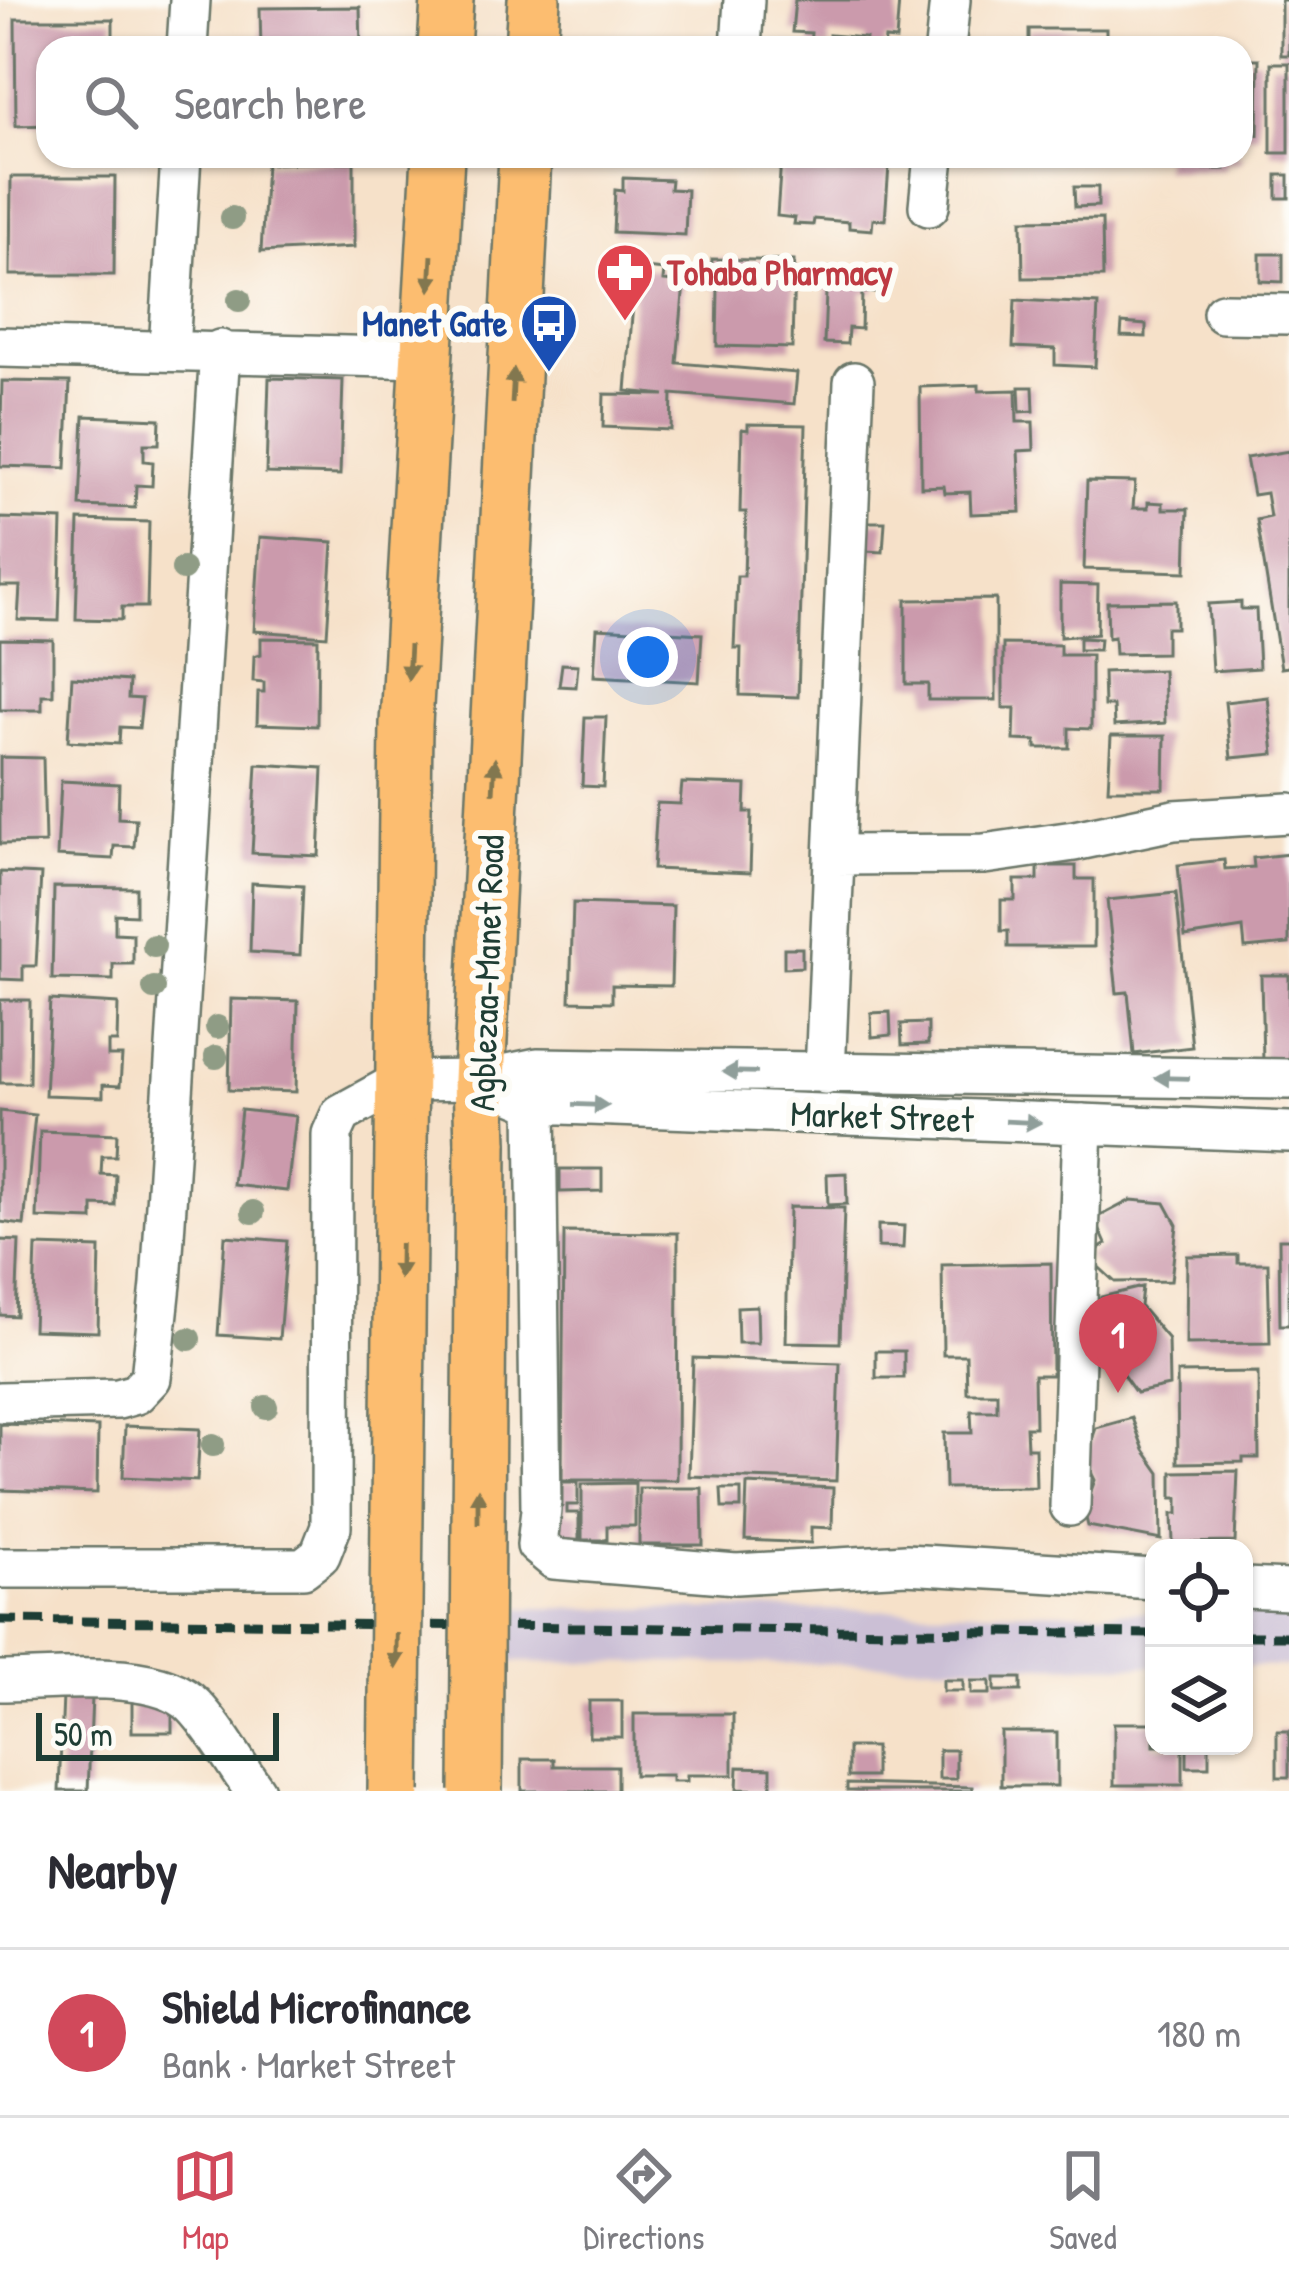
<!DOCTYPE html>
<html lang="en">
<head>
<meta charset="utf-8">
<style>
  :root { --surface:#fff; --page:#f2f2f3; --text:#2b2b33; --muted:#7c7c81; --line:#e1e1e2; --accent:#d1495b }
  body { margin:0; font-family:"Patrick Hand",sans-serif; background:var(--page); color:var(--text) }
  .controls { position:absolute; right:36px; bottom:36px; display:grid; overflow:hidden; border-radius:24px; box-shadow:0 3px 9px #0004 }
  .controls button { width:108px; height:108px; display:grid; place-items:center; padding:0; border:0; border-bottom:3px solid var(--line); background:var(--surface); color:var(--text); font:60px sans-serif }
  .scale { position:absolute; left:36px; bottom:30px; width:243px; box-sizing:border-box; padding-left:12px; border:6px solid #1f3d34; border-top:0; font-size:33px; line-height:42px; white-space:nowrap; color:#1f3d34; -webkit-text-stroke:9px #fdfcf7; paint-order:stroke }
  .you { position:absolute; left:648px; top:657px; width:42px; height:42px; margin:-30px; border:9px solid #fff; border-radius:50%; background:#1a73e8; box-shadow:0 0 0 18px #1a73e833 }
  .badge { display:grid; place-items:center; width:78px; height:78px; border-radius:50%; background:var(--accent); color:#fff; font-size:39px; font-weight:700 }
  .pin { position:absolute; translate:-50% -99px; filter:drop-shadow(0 3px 6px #0008) }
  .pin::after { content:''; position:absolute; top:63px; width:42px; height:36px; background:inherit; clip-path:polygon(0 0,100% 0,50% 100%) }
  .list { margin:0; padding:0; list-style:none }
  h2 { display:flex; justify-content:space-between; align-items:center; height:156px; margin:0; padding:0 48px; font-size:51px }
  h2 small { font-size:39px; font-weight:400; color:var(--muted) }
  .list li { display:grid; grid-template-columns:78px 1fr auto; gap:36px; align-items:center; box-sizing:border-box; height:168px; padding:0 48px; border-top:3px solid var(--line) }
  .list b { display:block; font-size:45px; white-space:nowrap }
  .list p { margin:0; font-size:39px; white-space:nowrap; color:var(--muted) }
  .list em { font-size:39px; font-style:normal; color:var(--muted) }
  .icon { flex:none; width:66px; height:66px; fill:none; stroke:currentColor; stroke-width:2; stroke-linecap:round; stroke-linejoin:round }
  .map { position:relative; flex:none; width:1289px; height:1791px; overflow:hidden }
  .search { position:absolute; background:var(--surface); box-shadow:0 3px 9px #0004; left:36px; right:36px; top:36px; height:132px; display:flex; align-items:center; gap:30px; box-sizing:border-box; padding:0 42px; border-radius:36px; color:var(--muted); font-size:45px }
  .sheet { height:324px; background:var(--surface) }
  nav { display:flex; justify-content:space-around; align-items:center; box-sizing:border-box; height:168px; border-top:3px solid var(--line); background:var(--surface); font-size:33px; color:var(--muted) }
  nav a { display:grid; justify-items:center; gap:6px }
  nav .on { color:var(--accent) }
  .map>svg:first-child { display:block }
  .industrial { fill:#cbbfd5 }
  .building { fill:#cb9aac }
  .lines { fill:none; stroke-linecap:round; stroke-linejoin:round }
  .minor-casing { stroke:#6a7668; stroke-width:44 }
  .major-casing { stroke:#6a7668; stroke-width:56 }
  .minor { stroke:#fff; stroke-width:39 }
  .major { stroke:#fcbd6f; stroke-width:51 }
  .rail { stroke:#1f3d34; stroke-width:9; stroke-dasharray:18 9; stroke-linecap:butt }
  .major-bridge-casing { stroke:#6a7668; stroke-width:56; stroke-linecap:butt }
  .major-bridge { stroke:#fcbd6f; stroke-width:51 }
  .tree { fill:#8f9c85 }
  .oneway { fill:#82774f }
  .oneway2 { fill:#8f9e9a }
  .labels { text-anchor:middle; stroke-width:12; stroke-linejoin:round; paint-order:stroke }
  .health-label { font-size:36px; font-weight:bold; fill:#be3a42; stroke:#fdfcf7; text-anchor:start }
  .transit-label { font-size:36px; font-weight:bold; fill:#164399; stroke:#fdfcf7; text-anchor:end }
  .street-label { font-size:36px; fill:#1f3d34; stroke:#fdfcf7 }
</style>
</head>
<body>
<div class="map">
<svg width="1289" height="1791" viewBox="0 0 1289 1791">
  <rect width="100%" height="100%" fill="#fdfcf7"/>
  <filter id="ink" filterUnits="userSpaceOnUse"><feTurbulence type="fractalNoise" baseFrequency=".00833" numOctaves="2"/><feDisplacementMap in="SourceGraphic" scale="24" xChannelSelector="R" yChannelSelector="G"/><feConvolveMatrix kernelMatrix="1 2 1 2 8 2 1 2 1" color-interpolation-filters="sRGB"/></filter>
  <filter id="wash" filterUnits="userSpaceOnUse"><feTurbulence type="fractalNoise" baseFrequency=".004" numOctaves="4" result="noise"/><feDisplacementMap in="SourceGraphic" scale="48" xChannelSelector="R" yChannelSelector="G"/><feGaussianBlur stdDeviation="2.7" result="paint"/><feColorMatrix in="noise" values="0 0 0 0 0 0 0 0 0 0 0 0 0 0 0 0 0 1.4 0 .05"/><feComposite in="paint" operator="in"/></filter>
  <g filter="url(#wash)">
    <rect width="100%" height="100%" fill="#f6e1c9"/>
    <path class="industrial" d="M 498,1608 L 1154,1612 L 1154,1666 L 508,1662 Z
      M 1244,1613 L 1289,1613 L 1289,1667 L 1244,1666 Z"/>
    <g id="blocks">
      <path class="building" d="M 795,0 L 899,0 L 896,40 L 885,39 L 884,48 L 865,48 L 866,38 L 829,35 L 829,48 L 810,48 L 811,33 L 792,32 Z
        M 1281,0 L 1289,0 L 1289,55 L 1281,55 Z
        M 360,7 L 361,48 L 261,48 L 260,8 Z
        M 15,19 L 113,19 L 113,48 L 48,48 L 48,125 L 16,126 Z
        M 1029,29 L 1106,29 L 1106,48 L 1029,48 Z
        M 1241,59 L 1259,59 L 1258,135 L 1241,134 Z
        M 1271,63 L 1289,63 L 1289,153 L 1271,153 Z
        M 1164,156 L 1241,156 L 1241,162 L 1225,162 L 1225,169 L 1164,169 Z
        M 781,159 L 889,166 L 885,220 L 873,219 L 872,230 L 849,228 L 849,222 L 814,219 L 813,225 L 794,224 L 795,218 L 777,216 Z
        M 354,162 L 354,247 L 261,252 L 266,164 Z
        M 1277,175 L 1289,175 L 1289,198 L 1277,198 Z
        M 11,177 L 115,177 L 114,275 L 10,275 Z
        M 623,178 L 671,180 L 670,189 L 687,190 L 685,235 L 613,232 L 615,190 L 623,191 Z
        M 1074,187 L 1098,187 L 1098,206 L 1075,207 Z
        M 1102,219 L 1103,277 L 1023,278 L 1022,220 Z
        M 1260,254 L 1283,254 L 1283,282 L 1260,281 Z
        M 712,259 L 794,261 L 792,348 L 717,346 L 718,288 L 711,288 Z
        M 636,267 L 664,270 L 663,281 L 684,283 L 677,363 L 797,373 L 794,404 L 672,394 L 671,430 L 603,427 L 604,394 L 665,395 L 626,391 Z
        M 827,268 L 876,270 L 875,293 L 862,292 L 861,329 L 848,328 L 847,344 L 824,343 Z
        M 1015,300 L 1098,304 L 1095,367 L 1055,365 L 1055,349 L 1013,347 Z
        M 1122,323 L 1146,325 L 1146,337 L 1121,336 Z
        M 269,378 L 343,380 L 340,475 L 266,473 Z
        M 2,381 L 70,382 L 66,468 L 0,466 Z
        M 979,385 L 979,391 L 1016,390 L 1017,422 L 1033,422 L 1034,450 L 1018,451 L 1021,512 L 971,514 L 970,492 L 945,493 L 944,486 L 921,487 L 920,387 Z
        M 1019,387 L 1033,387 L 1034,411 L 1020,412 Z
        M 84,416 L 160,419 L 159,444 L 144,444 L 144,461 L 153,462 L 152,486 L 136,485 L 135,508 L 80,506 Z
        M 748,424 L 806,425 L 798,697 L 740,695 L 741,648 L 734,648 L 737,576 L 744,576 L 746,512 L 740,512 L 742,429 L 748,430 Z
        M 1289,451 L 1289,667 L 1281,668 L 1257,520 L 1270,517 L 1266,493 L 1253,495 L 1246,458 Z
        M 1087,481 L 1135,482 L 1133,508 L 1148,508 L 1148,502 L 1163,503 L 1163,509 L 1188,509 L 1186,572 L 1084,569 Z
        M 0,518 L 62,520 L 59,621 L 18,620 L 20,586 L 0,586 Z
        M 79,520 L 149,522 L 147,607 L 122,607 L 122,620 L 76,619 Z
        M 867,522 L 885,522 L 883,552 L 866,551 Z
        M 260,537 L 333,542 L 327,636 L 254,631 Z
        M 1060,584 L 1098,585 L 1097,634 L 1060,637 Z
        M 996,599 L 996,700 L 928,700 L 928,684 L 906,684 L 906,600 Z
        M 1176,601 L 1176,628 L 1166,628 L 1166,653 L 1115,654 L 1114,637 L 1108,638 L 1107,602 Z
        M 1241,602 L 1241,609 L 1256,609 L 1259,668 L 1212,671 L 1208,604 Z
        M 597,628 L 702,634 L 699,682 L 594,676 Z
        M 261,638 L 318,639 L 317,726 L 257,724 L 258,692 L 264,692 L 264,682 L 253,681 L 254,656 L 261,654 Z
        M 1079,638 L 1100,639 L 1099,650 L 1079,650 Z
        M 0,639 L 53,640 L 53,695 L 42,695 L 42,710 L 0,710 Z
        M 1003,644 L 1060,645 L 1060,655 L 1091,655 L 1091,729 L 1069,728 L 1069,748 L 1036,748 L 1036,741 L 1014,740 L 1015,708 L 1003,708 Z
        M 562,664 L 578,665 L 576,687 L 559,686 Z
        M 1163,670 L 1165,723 L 1114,726 L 1113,706 L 1104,706 L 1103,672 Z
        M 72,677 L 129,681 L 128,698 L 142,699 L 139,728 L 120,727 L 119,744 L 68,741 Z
        M 1268,697 L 1274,754 L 1231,758 L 1225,702 Z
        M 585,717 L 606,717 L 603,787 L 582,786 Z
        M 1111,736 L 1165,736 L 1164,789 L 1108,789 Z
        M 0,757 L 43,758 L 45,843 L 0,844 Z
        M 257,764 L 323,768 L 319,856 L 252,853 Z
        M 61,781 L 119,784 L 118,818 L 136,819 L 134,847 L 114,846 L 113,859 L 57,856 Z
        M 682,783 L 746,785 L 745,812 L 752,812 L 750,873 L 653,869 L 657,803 L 680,804 Z
        M 1289,854 L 1289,944 L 1245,948 L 1243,928 L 1185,937 L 1178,865 L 1224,860 L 1225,869 L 1254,867 L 1253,858 Z
        M 1038,866 L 1076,866 L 1076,879 L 1094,879 L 1094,947 L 1008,947 L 1008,931 L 1001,931 L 1001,900 L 1015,900 L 1015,880 L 1038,880 Z
        M 0,872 L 41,874 L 36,966 L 23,966 L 23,980 L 0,979 Z
        M 252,883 L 303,886 L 300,955 L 250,952 Z
        M 54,887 L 136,888 L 136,915 L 115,914 L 115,933 L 133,934 L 133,964 L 113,964 L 113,980 L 52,979 Z
        M 1176,893 L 1192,1047 L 1134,1054 L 1128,992 L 1117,993 L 1107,900 Z
        M 573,903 L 673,906 L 671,986 L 612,985 L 612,1002 L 570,1001 Z
        M 784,948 L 802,948 L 802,967 L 784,968 Z
        M 1261,975 L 1289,975 L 1289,1061 L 1263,1062 Z
        M 231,999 L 298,1001 L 296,1092 L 229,1090 Z
        M 0,1000 L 30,1000 L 29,1083 L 0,1083 Z
        M 50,1000 L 118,1004 L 117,1042 L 108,1042 L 108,1056 L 122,1056 L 120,1086 L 103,1085 L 103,1097 L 45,1095 Z
        M 890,1012 L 891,1035 L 872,1037 L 871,1013 Z
        M 928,1023 L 928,1044 L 902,1045 L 901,1024 Z
        M 241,1110 L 296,1116 L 287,1191 L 233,1185 Z
        M 0,1111 L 35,1115 L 24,1225 L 0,1222 Z
        M 40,1131 L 117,1134 L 116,1156 L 102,1156 L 101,1174 L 116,1175 L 115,1206 L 93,1205 L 93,1220 L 37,1218 Z
        M 560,1169 L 602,1169 L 602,1191 L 560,1192 Z
        M 846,1173 L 847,1204 L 828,1205 L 827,1174 Z
        M 1131,1200 L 1165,1203 L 1177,1225 L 1171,1281 L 1115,1282 L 1088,1257 L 1106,1244 L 1095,1219 Z
        M 789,1207 L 844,1208 L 840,1343 L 786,1342 Z
        M 878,1225 L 904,1226 L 903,1248 L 878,1247 Z
        M 564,1232 L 678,1233 L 677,1480 L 562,1480 Z
        M 225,1236 L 287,1241 L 279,1339 L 218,1335 Z
        M 1279,1239 L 1289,1239 L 1289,1325 L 1280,1325 Z
        M 0,1240 L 19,1241 L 16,1316 L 0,1315 Z
        M 36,1246 L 100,1248 L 98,1332 L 33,1330 Z
        M 1238,1255 L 1238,1263 L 1268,1263 L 1270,1343 L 1186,1344 L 1187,1256 Z
        M 1051,1263 L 1052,1375 L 1034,1375 L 1035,1427 L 1026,1427 L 1027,1448 L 1035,1448 L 1036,1487 L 945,1488 L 944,1433 L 972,1433 L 971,1411 L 997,1411 L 997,1393 L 967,1393 L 966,1355 L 943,1355 L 942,1265 Z
        M 1142,1287 L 1140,1306 L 1168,1339 L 1169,1386 L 1136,1393 L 1092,1332 L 1101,1297 Z
        M 757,1306 L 758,1343 L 738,1343 L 737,1307 Z
        M 876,1351 L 904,1351 L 904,1378 L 876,1378 Z
        M 693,1358 L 840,1363 L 836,1481 L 689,1476 Z
        M 1258,1372 L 1259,1458 L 1243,1458 L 1243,1462 L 1178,1463 L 1177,1373 Z
        M 1132,1418 L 1144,1450 L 1160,1473 L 1161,1540 L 1088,1526 L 1084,1510 L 1095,1480 L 1085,1460 L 1096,1428 Z
        M 0,1424 L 98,1427 L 97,1493 L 0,1490 Z
        M 125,1426 L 200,1429 L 197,1481 L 123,1477 Z
        M 1238,1471 L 1235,1542 L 1173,1543 L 1172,1514 L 1178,1514 L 1178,1498 L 1172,1498 L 1172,1472 Z
        M 562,1482 L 578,1482 L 578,1505 L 567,1505 L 567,1513 L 579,1513 L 579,1547 L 546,1547 L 545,1507 L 562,1507 Z
        M 635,1483 L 635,1526 L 607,1526 L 607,1540 L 582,1540 L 582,1484 Z
        M 747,1484 L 833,1488 L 832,1528 L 811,1527 L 811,1543 L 745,1540 Z
        M 639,1488 L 702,1488 L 703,1545 L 639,1545 Z
        M 721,1489 L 741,1489 L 741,1508 L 722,1508 Z
        M 995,1678 L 1021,1678 L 1021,1691 L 995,1691 Z
        M 943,1680 L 963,1680 L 963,1691 L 943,1691 Z
        M 971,1681 L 990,1681 L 990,1694 L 971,1694 Z
        M 63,1696 L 92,1697 L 88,1791 L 59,1791 Z
        M 589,1701 L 622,1701 L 622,1737 L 589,1737 Z
        M 132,1702 L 160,1702 L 172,1708 L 172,1732 L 132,1732 Z
        M 634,1714 L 733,1714 L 733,1775 L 687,1775 L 687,1781 L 672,1781 L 672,1775 L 634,1775 Z
        M 1114,1723 L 1154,1723 L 1154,1746 L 1183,1746 L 1183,1785 L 1114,1785 Z
        M 1277,1731 L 1289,1731 L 1289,1777 L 1277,1777 Z
        M 1001,1732 L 1057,1732 L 1057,1786 L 1001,1786 Z
        M 1187,1746 L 1209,1746 L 1209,1767 L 1187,1767 Z
        M 848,1747 L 875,1747 L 875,1777 L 848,1777 Z
        M 939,1750 L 956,1750 L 956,1779 L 939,1779 Z
        M 522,1759 L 554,1759 L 554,1766 L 617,1766 L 617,1791 L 522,1791 Z
        M 738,1767 L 771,1768 L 771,1790 L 737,1789 Z
        M 847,1784 L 972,1787 L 972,1791 L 847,1791 Z"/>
    </g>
  </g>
  <g filter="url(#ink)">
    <use href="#blocks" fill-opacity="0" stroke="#6a7668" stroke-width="3"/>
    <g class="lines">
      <g class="minor-casing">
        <path id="minor" d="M 187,48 L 190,0
          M 741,48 L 744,0
          M 945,48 L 950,0
          M 929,206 L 934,156
          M 1223,313 L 1289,314
          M 0,347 L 426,358
          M 169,349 L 181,156
          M 835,855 L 984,854 L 1074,841 L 1174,820 L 1289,813
          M 825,1074 L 854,382
          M 512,1093 L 536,1103 L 1289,1132
          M 536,1103 L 541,1510 L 537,1545 L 554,1559 L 736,1574 L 906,1564 L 1154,1579
          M 0,1402 L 118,1399 L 136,1394 L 151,1378 L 161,1284 L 220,350
          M 1070,1506 L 1083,1124
          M 0,1568 L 303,1568 L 320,1555 L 331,1527 L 332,1134 L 341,1114 L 401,1081 L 479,1080 L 537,1068 L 1289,1079
          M 1244,1588 L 1289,1590
          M 0,1681 C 51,1681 157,1667 194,1706 C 217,1730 235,1764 255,1791"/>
      </g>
      <g class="major-casing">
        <path id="major" d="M 444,48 L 447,0
          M 531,48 L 534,0
          M 401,1144 L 406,724 L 438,156
          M 481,1144 L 479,1080 L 525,156"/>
      </g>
      <use href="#minor" class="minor"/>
      <use href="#major" class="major"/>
      <path class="rail" d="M 0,1620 L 1154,1634
        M 1244,1636 L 1289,1636"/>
      <g class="major-bridge-casing">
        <path id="major-bridge" d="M 394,1791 L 401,1144
          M 476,1791 L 481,1144"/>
      </g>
      <use href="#major-bridge" class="major-bridge"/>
    </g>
    <g class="tree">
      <circle cx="232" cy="218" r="12"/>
      <circle cx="239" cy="300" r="12"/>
      <circle cx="183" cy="569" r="12"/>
      <circle cx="154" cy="946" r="12"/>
      <circle cx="154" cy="988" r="12"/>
      <circle cx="217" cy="1027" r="12"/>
      <circle cx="216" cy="1057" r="12"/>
      <circle cx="253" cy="1212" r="12"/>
      <circle cx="189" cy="1339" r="12"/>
      <circle cx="266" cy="1407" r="12"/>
      <circle cx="213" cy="1445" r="12"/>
    </g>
    <defs><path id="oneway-solid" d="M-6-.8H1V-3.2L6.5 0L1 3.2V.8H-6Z" transform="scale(3)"/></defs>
    <g class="oneway">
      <use href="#oneway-solid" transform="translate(431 273) rotate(93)"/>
      <use href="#oneway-solid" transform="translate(513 386) rotate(-87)"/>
      <use href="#oneway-solid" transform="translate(409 662) rotate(93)"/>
      <use href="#oneway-solid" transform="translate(494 776) rotate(-87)"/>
      <use href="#oneway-solid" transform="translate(400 1261) rotate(91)"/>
      <use href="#oneway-solid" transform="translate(478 1506) rotate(-90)"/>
      <use href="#oneway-solid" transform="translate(396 1651) rotate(91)"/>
    </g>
    <g class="oneway2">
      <use href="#oneway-solid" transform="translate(740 1072) rotate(-179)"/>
      <use href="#oneway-solid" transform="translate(1172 1078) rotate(-179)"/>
      <use href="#oneway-solid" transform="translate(591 1105) rotate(2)"/>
      <use href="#oneway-solid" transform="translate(1023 1122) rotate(3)"/>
    </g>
  </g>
  <defs>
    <g id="pharmacy-pin" transform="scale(3)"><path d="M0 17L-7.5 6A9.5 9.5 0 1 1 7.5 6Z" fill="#e0444e" stroke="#fdfcf7"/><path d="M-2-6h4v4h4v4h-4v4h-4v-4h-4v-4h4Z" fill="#fff"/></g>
    <g id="bus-pin" transform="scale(3)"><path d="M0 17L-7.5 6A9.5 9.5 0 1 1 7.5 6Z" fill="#1a4fb4" stroke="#fdfcf7"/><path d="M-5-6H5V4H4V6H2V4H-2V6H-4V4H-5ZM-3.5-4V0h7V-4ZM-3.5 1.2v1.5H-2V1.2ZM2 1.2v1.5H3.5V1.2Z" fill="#fff"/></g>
  </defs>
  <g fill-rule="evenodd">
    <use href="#pharmacy-pin" x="625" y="272"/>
    <use href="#bus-pin" x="549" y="323"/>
  </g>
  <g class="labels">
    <g class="health-label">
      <text x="667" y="285">Tohaba Pharmacy</text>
    </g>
    <g class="transit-label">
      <text x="507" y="336">Manet Gate</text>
    </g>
    <g class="street-label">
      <text transform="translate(486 973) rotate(-88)" y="13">Agblezaa-Manet Road</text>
      <text transform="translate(882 1116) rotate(2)" y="13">Market Street</text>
    </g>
  </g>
</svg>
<div class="controls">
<button><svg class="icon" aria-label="locate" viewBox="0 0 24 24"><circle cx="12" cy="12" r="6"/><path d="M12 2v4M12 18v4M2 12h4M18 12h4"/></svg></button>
<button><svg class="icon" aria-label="layers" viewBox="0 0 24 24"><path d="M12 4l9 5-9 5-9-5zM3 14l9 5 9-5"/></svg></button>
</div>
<div class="scale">50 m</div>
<div class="you"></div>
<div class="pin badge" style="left:1118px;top:1393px">1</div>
<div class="search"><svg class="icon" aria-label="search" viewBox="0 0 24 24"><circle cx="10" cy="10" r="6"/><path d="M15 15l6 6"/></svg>Search here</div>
</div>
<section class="sheet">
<h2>Nearby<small></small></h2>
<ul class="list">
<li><span class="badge">1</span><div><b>Shield Microfinance</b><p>Bank · Market Street</p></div><em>180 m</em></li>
</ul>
</section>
<nav>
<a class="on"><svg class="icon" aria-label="map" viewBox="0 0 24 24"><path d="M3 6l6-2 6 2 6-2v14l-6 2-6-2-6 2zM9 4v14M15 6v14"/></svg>Map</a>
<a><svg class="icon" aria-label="directions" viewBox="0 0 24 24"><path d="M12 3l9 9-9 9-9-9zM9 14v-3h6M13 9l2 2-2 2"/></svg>Directions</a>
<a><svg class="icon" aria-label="saved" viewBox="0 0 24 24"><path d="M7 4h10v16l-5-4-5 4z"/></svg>Saved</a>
</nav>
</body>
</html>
